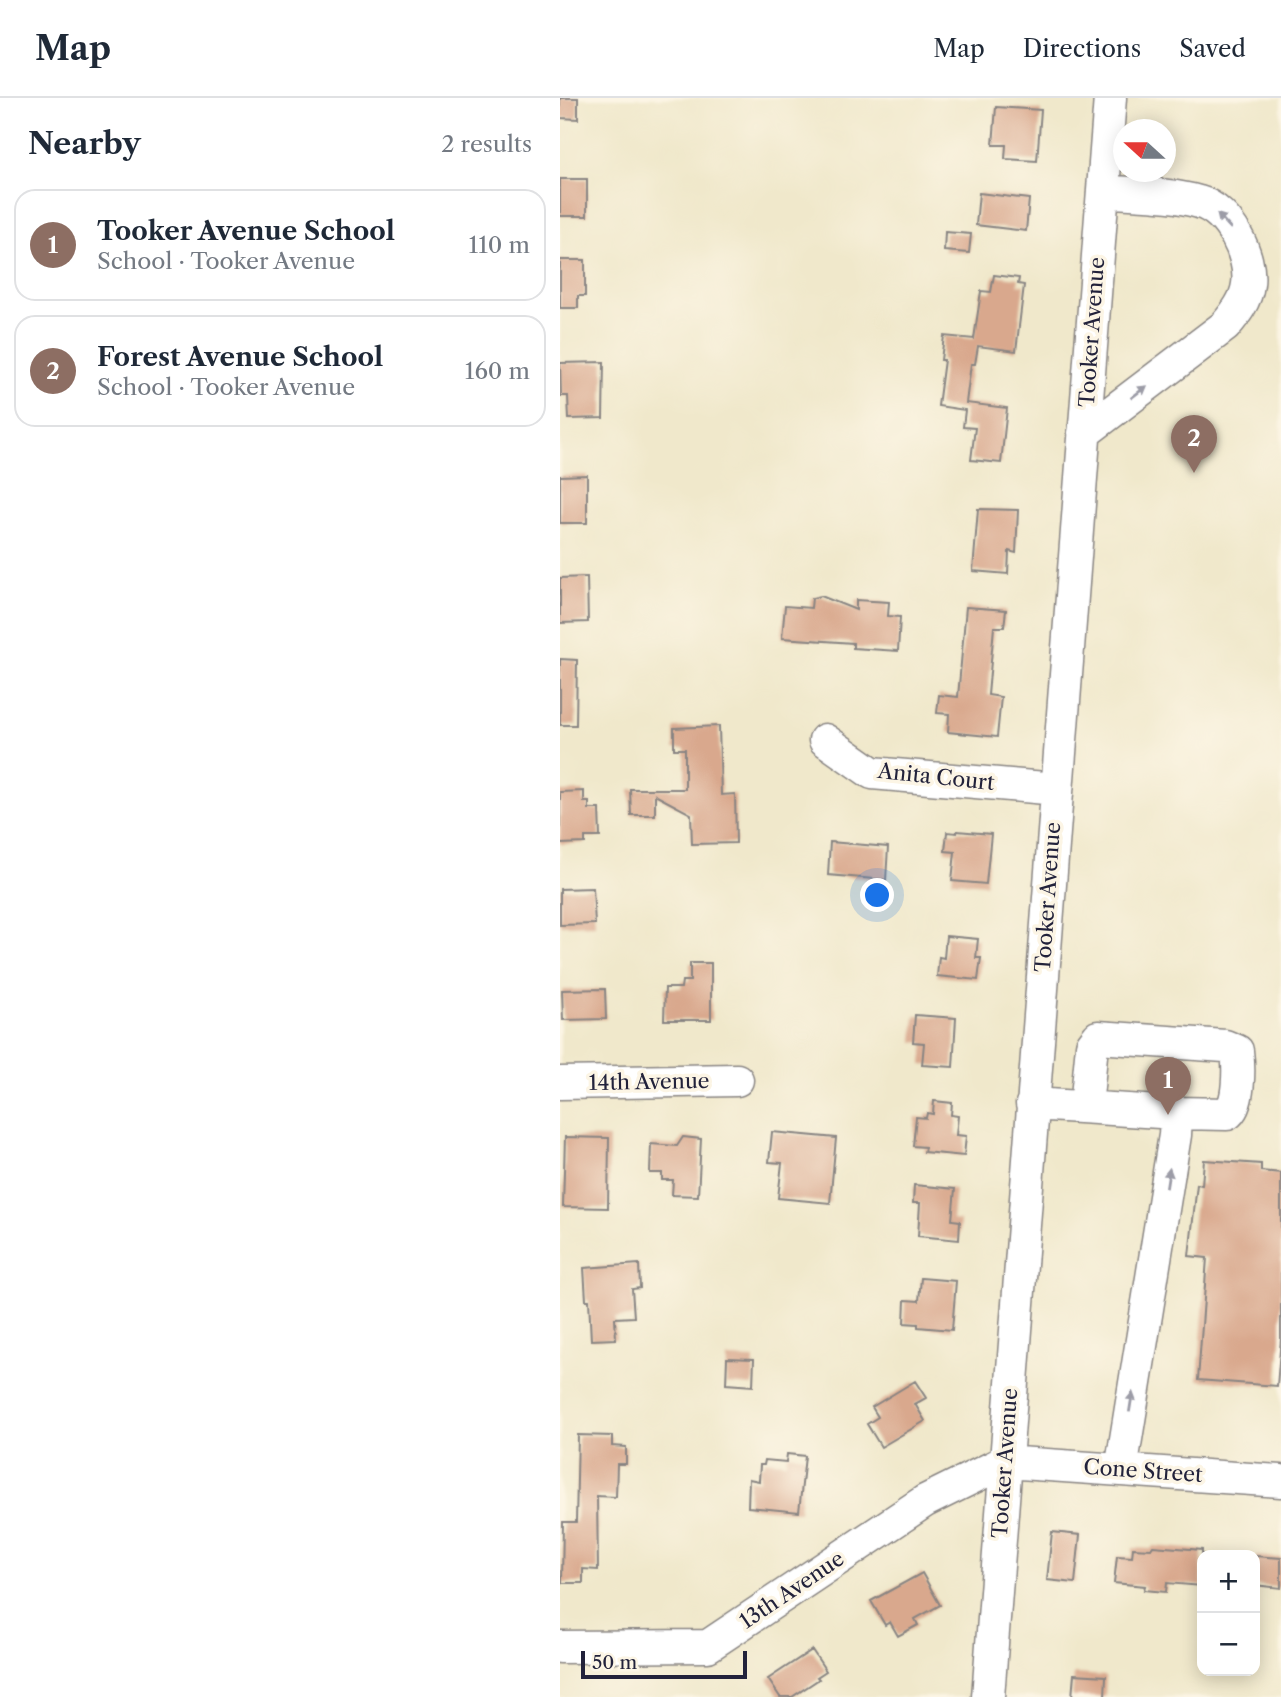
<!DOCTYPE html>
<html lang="en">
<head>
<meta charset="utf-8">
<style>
  :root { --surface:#fff; --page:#f6f6f7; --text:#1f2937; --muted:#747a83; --line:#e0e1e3; --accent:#b5179e }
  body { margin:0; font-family:"Libre Caslon Text",serif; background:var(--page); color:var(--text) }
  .controls { position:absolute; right:21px; bottom:21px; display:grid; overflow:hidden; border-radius:14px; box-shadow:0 4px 18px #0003 }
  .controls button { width:63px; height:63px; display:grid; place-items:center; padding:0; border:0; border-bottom:2px solid var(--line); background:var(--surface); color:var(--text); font:35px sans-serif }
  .compass { position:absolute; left:553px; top:21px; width:63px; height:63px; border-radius:50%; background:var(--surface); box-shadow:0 4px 18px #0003; rotate:291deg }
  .scale { position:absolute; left:21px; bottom:18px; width:166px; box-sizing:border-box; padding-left:7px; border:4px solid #22223b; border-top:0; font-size:19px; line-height:24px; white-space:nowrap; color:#22223b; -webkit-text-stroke:5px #fcf5e5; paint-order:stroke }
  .you { position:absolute; left:318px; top:798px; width:24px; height:24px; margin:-18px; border:5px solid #fff; border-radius:50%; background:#1a73e8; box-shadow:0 0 0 10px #1a73e833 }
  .badge { display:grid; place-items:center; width:46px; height:46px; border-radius:50%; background:var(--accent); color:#fff; font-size:23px; font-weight:700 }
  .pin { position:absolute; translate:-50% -58px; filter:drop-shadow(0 2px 4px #0008) }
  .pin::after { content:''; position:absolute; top:37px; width:24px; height:21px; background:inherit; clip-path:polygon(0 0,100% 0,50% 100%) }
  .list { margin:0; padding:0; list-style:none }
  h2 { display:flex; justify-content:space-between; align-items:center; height:91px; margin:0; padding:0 28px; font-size:30px }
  h2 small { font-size:23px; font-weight:400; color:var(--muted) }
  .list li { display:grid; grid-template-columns:46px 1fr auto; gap:21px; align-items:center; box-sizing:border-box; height:112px; margin:0 14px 14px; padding:0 14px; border:2px solid var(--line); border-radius:21px }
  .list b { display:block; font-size:26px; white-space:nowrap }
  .list p { margin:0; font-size:23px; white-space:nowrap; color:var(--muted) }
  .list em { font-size:23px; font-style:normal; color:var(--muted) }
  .map { position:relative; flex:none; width:721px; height:1599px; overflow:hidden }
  header { display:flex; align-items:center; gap:42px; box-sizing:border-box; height:98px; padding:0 35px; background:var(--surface); border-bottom:2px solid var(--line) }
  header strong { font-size:33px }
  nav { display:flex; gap:38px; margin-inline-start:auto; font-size:24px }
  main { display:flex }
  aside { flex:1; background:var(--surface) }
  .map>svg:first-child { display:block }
  .building { fill:#d9a88d }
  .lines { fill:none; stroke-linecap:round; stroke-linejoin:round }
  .minor-casing { stroke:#898583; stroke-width:35 }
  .minor { stroke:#fff; stroke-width:32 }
  .oneway { fill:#9c9ca7 }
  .labels { text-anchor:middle; stroke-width:7; stroke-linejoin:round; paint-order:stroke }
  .street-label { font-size:21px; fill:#22223b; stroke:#fcf5e5 }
</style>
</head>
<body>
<header>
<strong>Map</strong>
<nav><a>Map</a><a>Directions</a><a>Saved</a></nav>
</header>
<main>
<aside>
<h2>Nearby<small>2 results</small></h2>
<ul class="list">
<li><span class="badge" style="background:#8d6e63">1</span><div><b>Tooker Avenue School</b><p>School · Tooker Avenue</p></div><em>110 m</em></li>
<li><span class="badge" style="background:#8d6e63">2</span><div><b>Forest Avenue School</b><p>School · Tooker Avenue</p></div><em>160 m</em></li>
</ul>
</aside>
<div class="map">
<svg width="721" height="1599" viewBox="0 0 721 1599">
  <rect width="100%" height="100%" fill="#fcf5e5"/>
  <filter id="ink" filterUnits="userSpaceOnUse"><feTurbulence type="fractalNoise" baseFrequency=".0143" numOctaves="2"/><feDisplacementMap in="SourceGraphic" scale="14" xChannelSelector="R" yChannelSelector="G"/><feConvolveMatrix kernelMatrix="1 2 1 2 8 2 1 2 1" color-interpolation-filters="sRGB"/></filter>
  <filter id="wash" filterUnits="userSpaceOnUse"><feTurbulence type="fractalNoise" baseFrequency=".00686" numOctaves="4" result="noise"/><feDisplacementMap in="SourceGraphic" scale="28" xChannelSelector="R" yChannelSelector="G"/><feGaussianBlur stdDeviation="1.57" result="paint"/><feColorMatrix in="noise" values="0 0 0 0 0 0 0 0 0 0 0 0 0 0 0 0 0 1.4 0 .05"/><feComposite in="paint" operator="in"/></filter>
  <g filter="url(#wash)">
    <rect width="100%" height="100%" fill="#f0e8cb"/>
    <g id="blocks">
      <path class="building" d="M 0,0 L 18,0 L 18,21 L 0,20 Z
        M 436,9 L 481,12 L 477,63 L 445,61 L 446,47 L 433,47 Z
        M 0,81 L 27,81 L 27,118 L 0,118 Z
        M 419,95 L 469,101 L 466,133 L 416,127 Z
        M 385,134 L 411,136 L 409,155 L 384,153 Z
        M 0,162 L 25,162 L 25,198 L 18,198 L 18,210 L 0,210 Z
        M 434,177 L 459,180 L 458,186 L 464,187 L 456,253 L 418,248 L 415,266 L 411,266 L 406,305 L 447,310 L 441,365 L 411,362 L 415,330 L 403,329 L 405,312 L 378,308 L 384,262 L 381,262 L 384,238 L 414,241 L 421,193 L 431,194 Z
        M 44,264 L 43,320 L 9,321 L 8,298 L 1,298 L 0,265 Z
        M 27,377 L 27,425 L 0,425 L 0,378 Z
        M 418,411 L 458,412 L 456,455 L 449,453 L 448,476 L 413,473 Z
        M 27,479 L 28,524 L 0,525 L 0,480 Z
        M 261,498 L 296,512 L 296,502 L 329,504 L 328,518 L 340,519 L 338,553 L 293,550 L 293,545 L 222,540 L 225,508 L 251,510 L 252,500 Z
        M 406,509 L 446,512 L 444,529 L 434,529 L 428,597 L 441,599 L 437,639 L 388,634 L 389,616 L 377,615 L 379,597 L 398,599 Z
        M 0,561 L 17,562 L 16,627 L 0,627 Z
        M 159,628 L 161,697 L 175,696 L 176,745 L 132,746 L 131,716 L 95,697 L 95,717 L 71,717 L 70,691 L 125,691 L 125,651 L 114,651 L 114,630 Z
        M 24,693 L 24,704 L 29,704 L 29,711 L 39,711 L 40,739 L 25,739 L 25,745 L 0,746 L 0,694 Z
        M 397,733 L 431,736 L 426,786 L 392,783 L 395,754 L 385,753 L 387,734 L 397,735 Z
        M 270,744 L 328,749 L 326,782 L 268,777 Z
        M 33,790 L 35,826 L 0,827 L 0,791 Z
        M 386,838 L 418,841 L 416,860 L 421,860 L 418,882 L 377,878 L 379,859 L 384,860 Z
        M 130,865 L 151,865 L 151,922 L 104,922 L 105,890 L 121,890 L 122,883 L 130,883 Z
        M 45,891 L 46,921 L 3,922 L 2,892 Z
        M 355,917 L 396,920 L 393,969 L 362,967 L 364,945 L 353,944 Z
        M 374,1003 L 392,1005 L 391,1017 L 398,1018 L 396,1037 L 406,1038 L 404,1058 L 364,1054 L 365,1049 L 353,1048 L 356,1019 L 366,1020 L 367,1015 L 373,1016 Z
        M 212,1034 L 276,1040 L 270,1105 L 218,1100 L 222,1065 L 209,1064 Z
        M 5,1039 L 49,1040 L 48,1110 L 3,1109 Z
        M 123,1039 L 141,1041 L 138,1098 L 112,1097 L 113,1082 L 102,1082 L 102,1075 L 90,1075 L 91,1046 L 117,1048 Z
        M 644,1062 L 701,1066 L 701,1073 L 721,1075 L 721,1240 L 717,1288 L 638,1282 L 647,1160 L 629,1158 L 637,1086 L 642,1087 Z
        M 354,1087 L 395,1091 L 392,1122 L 400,1123 L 399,1142 L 358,1138 L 360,1105 L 353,1105 Z
        M 79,1166 L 80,1190 L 72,1191 L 74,1219 L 55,1220 L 56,1241 L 31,1242 L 29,1202 L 26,1202 L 24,1170 Z
        M 361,1180 L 396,1183 L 392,1232 L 358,1229 L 358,1226 L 344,1225 L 345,1202 L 359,1203 Z
        M 167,1260 L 194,1261 L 193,1288 L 166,1286 Z
        M 355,1283 L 366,1300 L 355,1306 L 365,1323 L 321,1349 L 307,1326 L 318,1319 L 312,1309 Z
        M 18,1337 L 52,1338 L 52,1348 L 66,1349 L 66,1366 L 57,1366 L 56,1399 L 37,1398 L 38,1472 L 23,1471 L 23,1485 L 2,1485 L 3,1424 L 16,1424 Z
        M 227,1356 L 245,1358 L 239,1414 L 188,1409 L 189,1381 L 199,1383 L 200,1367 L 204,1367 L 205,1362 L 226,1364 Z
        M 492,1434 L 520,1437 L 515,1485 L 487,1482 Z
        M 593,1448 L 642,1452 L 642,1488 L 607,1485 L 606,1494 L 584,1492 L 585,1488 L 554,1485 L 557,1458 L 572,1459 L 573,1450 L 591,1451 Z
        M 695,1458 L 721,1460 L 721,1490 L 695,1487 Z
        M 362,1475 L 380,1507 L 355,1521 L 358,1527 L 338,1538 L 330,1524 L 325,1527 L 311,1503 Z
        M 252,1552 L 266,1573 L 257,1579 L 259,1581 L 232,1599 L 220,1599 L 208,1581 Z
        M 514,1576 L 546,1578 L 545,1599 L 512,1599 Z"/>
    </g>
  </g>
  <g filter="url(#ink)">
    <use href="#blocks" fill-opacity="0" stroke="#898583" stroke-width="2"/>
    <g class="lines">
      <g class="minor-casing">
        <path id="minor" d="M 524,335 L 665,228 C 675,216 686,203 688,186 C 692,158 669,112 639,104 C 609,95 574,96 543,93
          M 265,642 L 312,675 L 497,691
          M 0,985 L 177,982
          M 472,1006 L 616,1015 L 615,1037 L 561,1372
          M 526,1009 L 532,947 L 538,939 L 665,948 L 677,953 C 679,968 680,1008 667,1016 L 616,1015
          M 0,1549 L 148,1548 L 365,1403 L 444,1364 L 721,1383
          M 428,1599 L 550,0"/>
      </g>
      <use href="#minor" class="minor"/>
    </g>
    <defs><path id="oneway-solid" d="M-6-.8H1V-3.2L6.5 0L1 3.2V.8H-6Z" transform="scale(1.75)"/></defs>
    <g class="oneway">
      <use href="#oneway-solid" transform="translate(664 123) rotate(-133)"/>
      <use href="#oneway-solid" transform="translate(579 294) rotate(-37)"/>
      <use href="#oneway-solid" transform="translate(608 1080) rotate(-81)"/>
      <use href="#oneway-solid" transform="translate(571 1304) rotate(-81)"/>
    </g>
  </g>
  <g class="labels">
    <g class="street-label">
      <text transform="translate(532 234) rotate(-86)" y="7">Tooker Avenue</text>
      <text transform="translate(376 679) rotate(6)" y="7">Anita Court</text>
      <text transform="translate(488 799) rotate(-86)" y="7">Tooker Avenue</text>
      <text transform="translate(89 984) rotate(-1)" y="7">14th Avenue</text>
      <text transform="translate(445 1365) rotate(-86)" y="7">Tooker Avenue</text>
      <text transform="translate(583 1373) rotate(4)" y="7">Cone Street</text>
      <text transform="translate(232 1492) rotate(-34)" y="7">13th Avenue</text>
    </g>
  </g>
</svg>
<div class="controls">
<button>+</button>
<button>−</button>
</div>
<svg class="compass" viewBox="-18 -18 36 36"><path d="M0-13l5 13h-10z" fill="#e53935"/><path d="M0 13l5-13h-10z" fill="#747a83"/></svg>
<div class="scale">50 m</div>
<div class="you"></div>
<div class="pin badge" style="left:608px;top:1017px;background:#8d6e63">1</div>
<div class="pin badge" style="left:634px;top:375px;background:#8d6e63">2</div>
</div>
</main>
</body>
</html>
